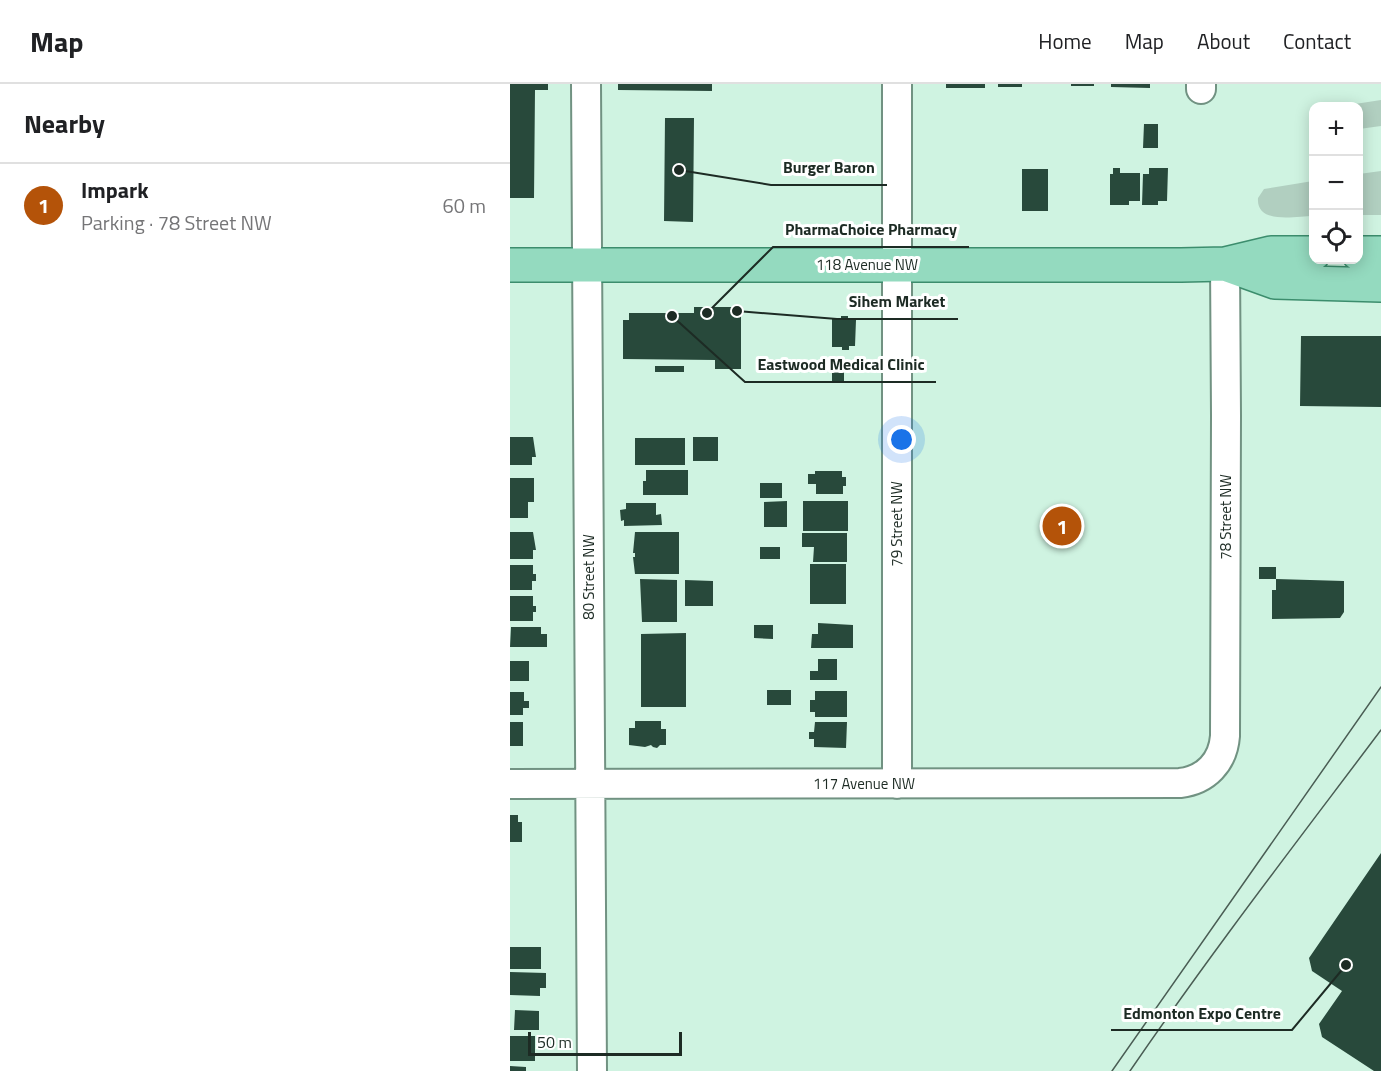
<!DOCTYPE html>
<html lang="en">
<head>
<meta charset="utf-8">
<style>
  :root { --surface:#fff; --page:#f6f6f6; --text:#202124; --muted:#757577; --line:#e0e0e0; --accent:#b45309 }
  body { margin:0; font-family:"Titillium Web",sans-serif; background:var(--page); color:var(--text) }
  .controls { position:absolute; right:18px; top:18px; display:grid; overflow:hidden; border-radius:12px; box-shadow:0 3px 15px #0003 }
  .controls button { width:54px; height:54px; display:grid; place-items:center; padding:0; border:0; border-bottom:2px solid var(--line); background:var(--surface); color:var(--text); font:30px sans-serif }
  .scale { position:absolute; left:18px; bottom:15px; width:154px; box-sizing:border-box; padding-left:6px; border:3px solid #1d2b24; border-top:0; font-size:16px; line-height:21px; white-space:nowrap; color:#1d2b24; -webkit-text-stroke:4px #fff; paint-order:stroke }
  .you { position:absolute; left:392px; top:356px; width:21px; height:21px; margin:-15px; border:4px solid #fff; border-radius:50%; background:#1a73e8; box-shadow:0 0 0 9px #1a73e833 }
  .badge { display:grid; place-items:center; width:39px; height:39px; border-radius:50%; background:var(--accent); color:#fff; font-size:20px; font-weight:700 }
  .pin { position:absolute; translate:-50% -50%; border:3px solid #fff; box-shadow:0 2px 6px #0006 }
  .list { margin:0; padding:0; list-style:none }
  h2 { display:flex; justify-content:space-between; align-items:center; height:78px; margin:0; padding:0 24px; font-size:26px }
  h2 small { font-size:20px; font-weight:400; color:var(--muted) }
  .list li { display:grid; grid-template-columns:39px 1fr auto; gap:18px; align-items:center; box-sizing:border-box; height:84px; padding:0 24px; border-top:2px solid var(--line) }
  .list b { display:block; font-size:22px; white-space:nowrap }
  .list p { margin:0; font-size:20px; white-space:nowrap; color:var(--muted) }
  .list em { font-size:20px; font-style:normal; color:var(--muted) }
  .icon { flex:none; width:33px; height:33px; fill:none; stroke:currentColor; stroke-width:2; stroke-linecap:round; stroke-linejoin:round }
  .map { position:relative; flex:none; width:871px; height:987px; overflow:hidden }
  header { display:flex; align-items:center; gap:36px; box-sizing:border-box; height:84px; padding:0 30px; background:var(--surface); border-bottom:2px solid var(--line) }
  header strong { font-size:28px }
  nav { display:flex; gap:33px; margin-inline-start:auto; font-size:21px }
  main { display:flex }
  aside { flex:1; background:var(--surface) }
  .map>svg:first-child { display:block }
  .green { fill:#b1cfc0 }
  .building { fill:#28493b }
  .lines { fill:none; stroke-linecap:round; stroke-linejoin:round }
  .minor-casing { stroke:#719282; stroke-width:32 }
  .major-casing { stroke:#3c8d6d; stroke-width:36 }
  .minor { stroke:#fff; stroke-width:28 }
  .major { stroke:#94dabf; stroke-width:33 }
  .tram { stroke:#4a5d54; stroke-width:1.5 }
  .labels { text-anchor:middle; stroke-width:6; stroke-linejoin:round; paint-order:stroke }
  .street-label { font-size:15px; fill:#1d2b24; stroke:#fff }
  .leader { fill:none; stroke:#1d2b24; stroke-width:2 }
  .callout-dot { fill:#1d2b24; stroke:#fff; stroke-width:2 }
  .callout-label { font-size:16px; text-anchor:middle; font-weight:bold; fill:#1d2b24; stroke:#fff; stroke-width:6; stroke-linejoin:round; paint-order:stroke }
</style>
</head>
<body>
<header>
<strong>Map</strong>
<nav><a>Home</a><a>Map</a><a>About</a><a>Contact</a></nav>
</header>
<main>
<aside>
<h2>Nearby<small></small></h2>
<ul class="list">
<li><span class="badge">1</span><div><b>Impark</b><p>Parking · 78 Street NW</p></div><em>60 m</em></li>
</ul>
</aside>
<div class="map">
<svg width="871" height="987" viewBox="0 0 871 987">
  <rect width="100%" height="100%" fill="#cff3e1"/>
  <path class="green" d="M 871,16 L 871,42 L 849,45 L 848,22 L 832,22 Z
    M 871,87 L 871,131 L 849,131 L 849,90 Z
    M 803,97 L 803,132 C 786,132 746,141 748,114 L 754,105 Z"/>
  <path class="building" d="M 0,0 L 38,0 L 38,6 L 25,6 L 24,114 L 0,114 Z
    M 108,0 L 202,0 L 202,7 L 108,6 Z
    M 436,0 L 475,0 L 475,4 L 436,4 Z
    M 488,0 L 512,0 L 512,3 L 488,3 Z
    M 561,0 L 584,0 L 584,2 L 561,2 Z
    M 601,0 L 640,0 L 640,4 L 601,3 Z
    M 155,34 L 184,34 L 183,138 L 154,137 Z
    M 634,40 L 648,40 L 648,64 L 633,64 Z
    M 603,84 L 610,84 L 610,89 L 630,89 L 630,117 L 619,117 L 619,121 L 600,121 L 600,90 L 603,90 Z
    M 639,84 L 658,84 L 657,117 L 648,117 L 648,121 L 632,121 L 633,90 L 639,90 Z
    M 512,85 L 538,85 L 538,127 L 512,127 Z
    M 184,223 L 231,223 L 231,285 L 205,285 L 205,276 L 113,275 L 113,236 L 119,236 L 119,229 L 184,229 Z
    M 331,232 L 338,232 L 338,236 L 346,236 L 345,262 L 339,262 L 339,266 L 332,266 L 332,263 L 322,263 L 322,235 L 331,235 Z
    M 791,252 L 871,252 L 871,323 L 790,322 Z
    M 322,279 L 334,279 L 334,298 L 322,298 Z
    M 145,282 L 174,282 L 174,288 L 145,288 Z
    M 0,353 L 23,353 L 26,373 L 22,373 L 22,381 L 0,381 Z
    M 183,353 L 208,353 L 208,377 L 183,377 Z
    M 125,354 L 175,354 L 175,381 L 125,381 Z
    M 136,386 L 178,386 L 178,411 L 133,411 L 133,397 L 136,397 Z
    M 305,387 L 332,387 L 332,393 L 336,393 L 336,402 L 333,402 L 333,410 L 306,410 L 306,400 L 298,400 L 298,390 L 305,390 Z
    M 0,394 L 24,394 L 24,418 L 18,418 L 18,434 L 0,434 Z
    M 250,399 L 272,399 L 272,414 L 250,414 Z
    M 277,417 L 277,443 L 254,443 L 254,418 Z
    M 293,417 L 338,417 L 338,447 L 293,447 Z
    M 116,419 L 146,419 L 146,431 L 151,430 L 152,441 L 114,442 L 114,436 L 111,437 L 110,426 L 116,425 Z
    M 0,448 L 23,448 L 26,466 L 23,466 L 23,475 L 0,475 Z
    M 125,448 L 169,448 L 169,490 L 125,490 L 123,473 L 125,473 L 125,469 L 123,469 Z
    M 292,449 L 337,449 L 337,478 L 303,478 L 304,463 L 292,463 Z
    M 250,463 L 270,463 L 270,475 L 250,475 Z
    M 300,480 L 336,480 L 336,520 L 300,520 Z
    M 0,481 L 23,481 L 23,490 L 26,490 L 26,497 L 22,497 L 22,506 L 0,506 Z
    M 749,483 L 766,483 L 766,495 L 749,495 Z
    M 130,495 L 167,496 L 167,538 L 132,538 Z
    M 766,495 L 834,497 L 834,528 L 830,534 L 762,535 L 762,506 L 766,506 Z
    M 175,496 L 203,497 L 203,522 L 175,522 Z
    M 0,512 L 23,512 L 23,522 L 26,522 L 26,528 L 23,528 L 23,537 L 0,537 Z
    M 308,539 L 343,541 L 343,564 L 301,564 L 302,550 L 308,550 Z
    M 244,541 L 263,541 L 263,555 L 244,554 Z
    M 1,543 L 31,543 L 31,550 L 37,550 L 37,563 L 0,563 Z
    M 176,549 L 176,623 L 131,623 L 131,550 Z
    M 308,575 L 327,575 L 327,596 L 300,596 L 300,587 L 308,587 Z
    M 0,577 L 19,577 L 19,597 L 0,597 Z
    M 257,606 L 281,606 L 281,621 L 257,621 Z
    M 305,607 L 337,607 L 337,633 L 305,633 L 305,628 L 300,628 L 300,616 L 305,616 Z
    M 0,608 L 14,608 L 14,617 L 19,617 L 19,624 L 13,624 L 13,631 L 0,631 Z
    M 125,637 L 151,637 L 151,645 L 156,645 L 156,661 L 150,661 L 147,664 L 143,663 L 141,661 L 135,663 L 119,661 L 119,644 L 125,644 Z
    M 0,638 L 13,638 L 13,662 L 0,662 Z
    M 305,638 L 337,638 L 336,664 L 304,663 L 304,655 L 299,655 L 299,648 L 304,648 Z
    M 0,731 L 8,731 L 8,738 L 12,738 L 12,758 L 0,758 Z
    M 871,769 L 871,987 L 864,987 L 812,953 L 809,940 L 832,907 L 802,887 L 799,874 Z
    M 0,863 L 31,863 L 31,885 L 0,885 Z
    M 0,888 L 36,889 L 36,904 L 30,904 L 30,912 L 0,911 Z
    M 5,926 L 29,927 L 29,946 L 4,946 Z
    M 0,952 L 25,952 L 25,977 L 0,977 Z
    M 0,982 L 16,983 L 16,987 L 0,987 Z"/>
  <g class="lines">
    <g class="minor-casing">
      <path id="minor" d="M 76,0 L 82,987
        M 387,0 L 387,700
        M 691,5 L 691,0
        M 0,700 L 670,699 C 696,696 713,678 715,652 L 716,332 L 715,180"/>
    </g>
    <g class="major-casing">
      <path id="major" d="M 848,169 L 871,169
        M 715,180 L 765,198 L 871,201
        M 0,181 L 671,181 L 715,180 L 761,169 L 804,169"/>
    </g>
    <use href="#minor" class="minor"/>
    <use href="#major" class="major"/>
    <path class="tram" d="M 602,987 L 871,603
      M 620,987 C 700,870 786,759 871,646"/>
  </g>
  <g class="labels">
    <g class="street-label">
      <text x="357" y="186">118 Avenue NW</text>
      <text transform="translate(716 433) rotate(-90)" y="5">78 Street NW</text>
      <text transform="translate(387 440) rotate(-90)" y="5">79 Street NW</text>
      <text transform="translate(79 493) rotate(-90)" y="5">80 Street NW</text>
      <text x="354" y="705">117 Avenue NW</text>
    </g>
  </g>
  <path class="leader" d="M169 86L261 101H377M197 229L263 163H459M227 227L327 235H448M162 232L235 298H426M836 881L782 946H601"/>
  <g class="callout-dot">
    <circle cx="169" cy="86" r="6"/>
    <circle cx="197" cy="229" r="6"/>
    <circle cx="227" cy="227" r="6"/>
    <circle cx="162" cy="232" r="6"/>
    <circle cx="836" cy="881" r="6"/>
  </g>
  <g class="callout-label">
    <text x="319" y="89">Burger Baron</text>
    <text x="361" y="151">PharmaChoice Pharmacy</text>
    <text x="387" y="223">Sihem Market</text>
    <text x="331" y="286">Eastwood Medical Clinic</text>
    <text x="692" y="935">Edmonton Expo Centre</text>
  </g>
</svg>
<div class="controls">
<button>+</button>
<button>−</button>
<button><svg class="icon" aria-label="locate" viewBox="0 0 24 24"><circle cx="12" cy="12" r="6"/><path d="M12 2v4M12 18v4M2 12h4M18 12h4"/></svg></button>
</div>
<div class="scale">50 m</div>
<div class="you"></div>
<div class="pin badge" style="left:552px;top:442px">1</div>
</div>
</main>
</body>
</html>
